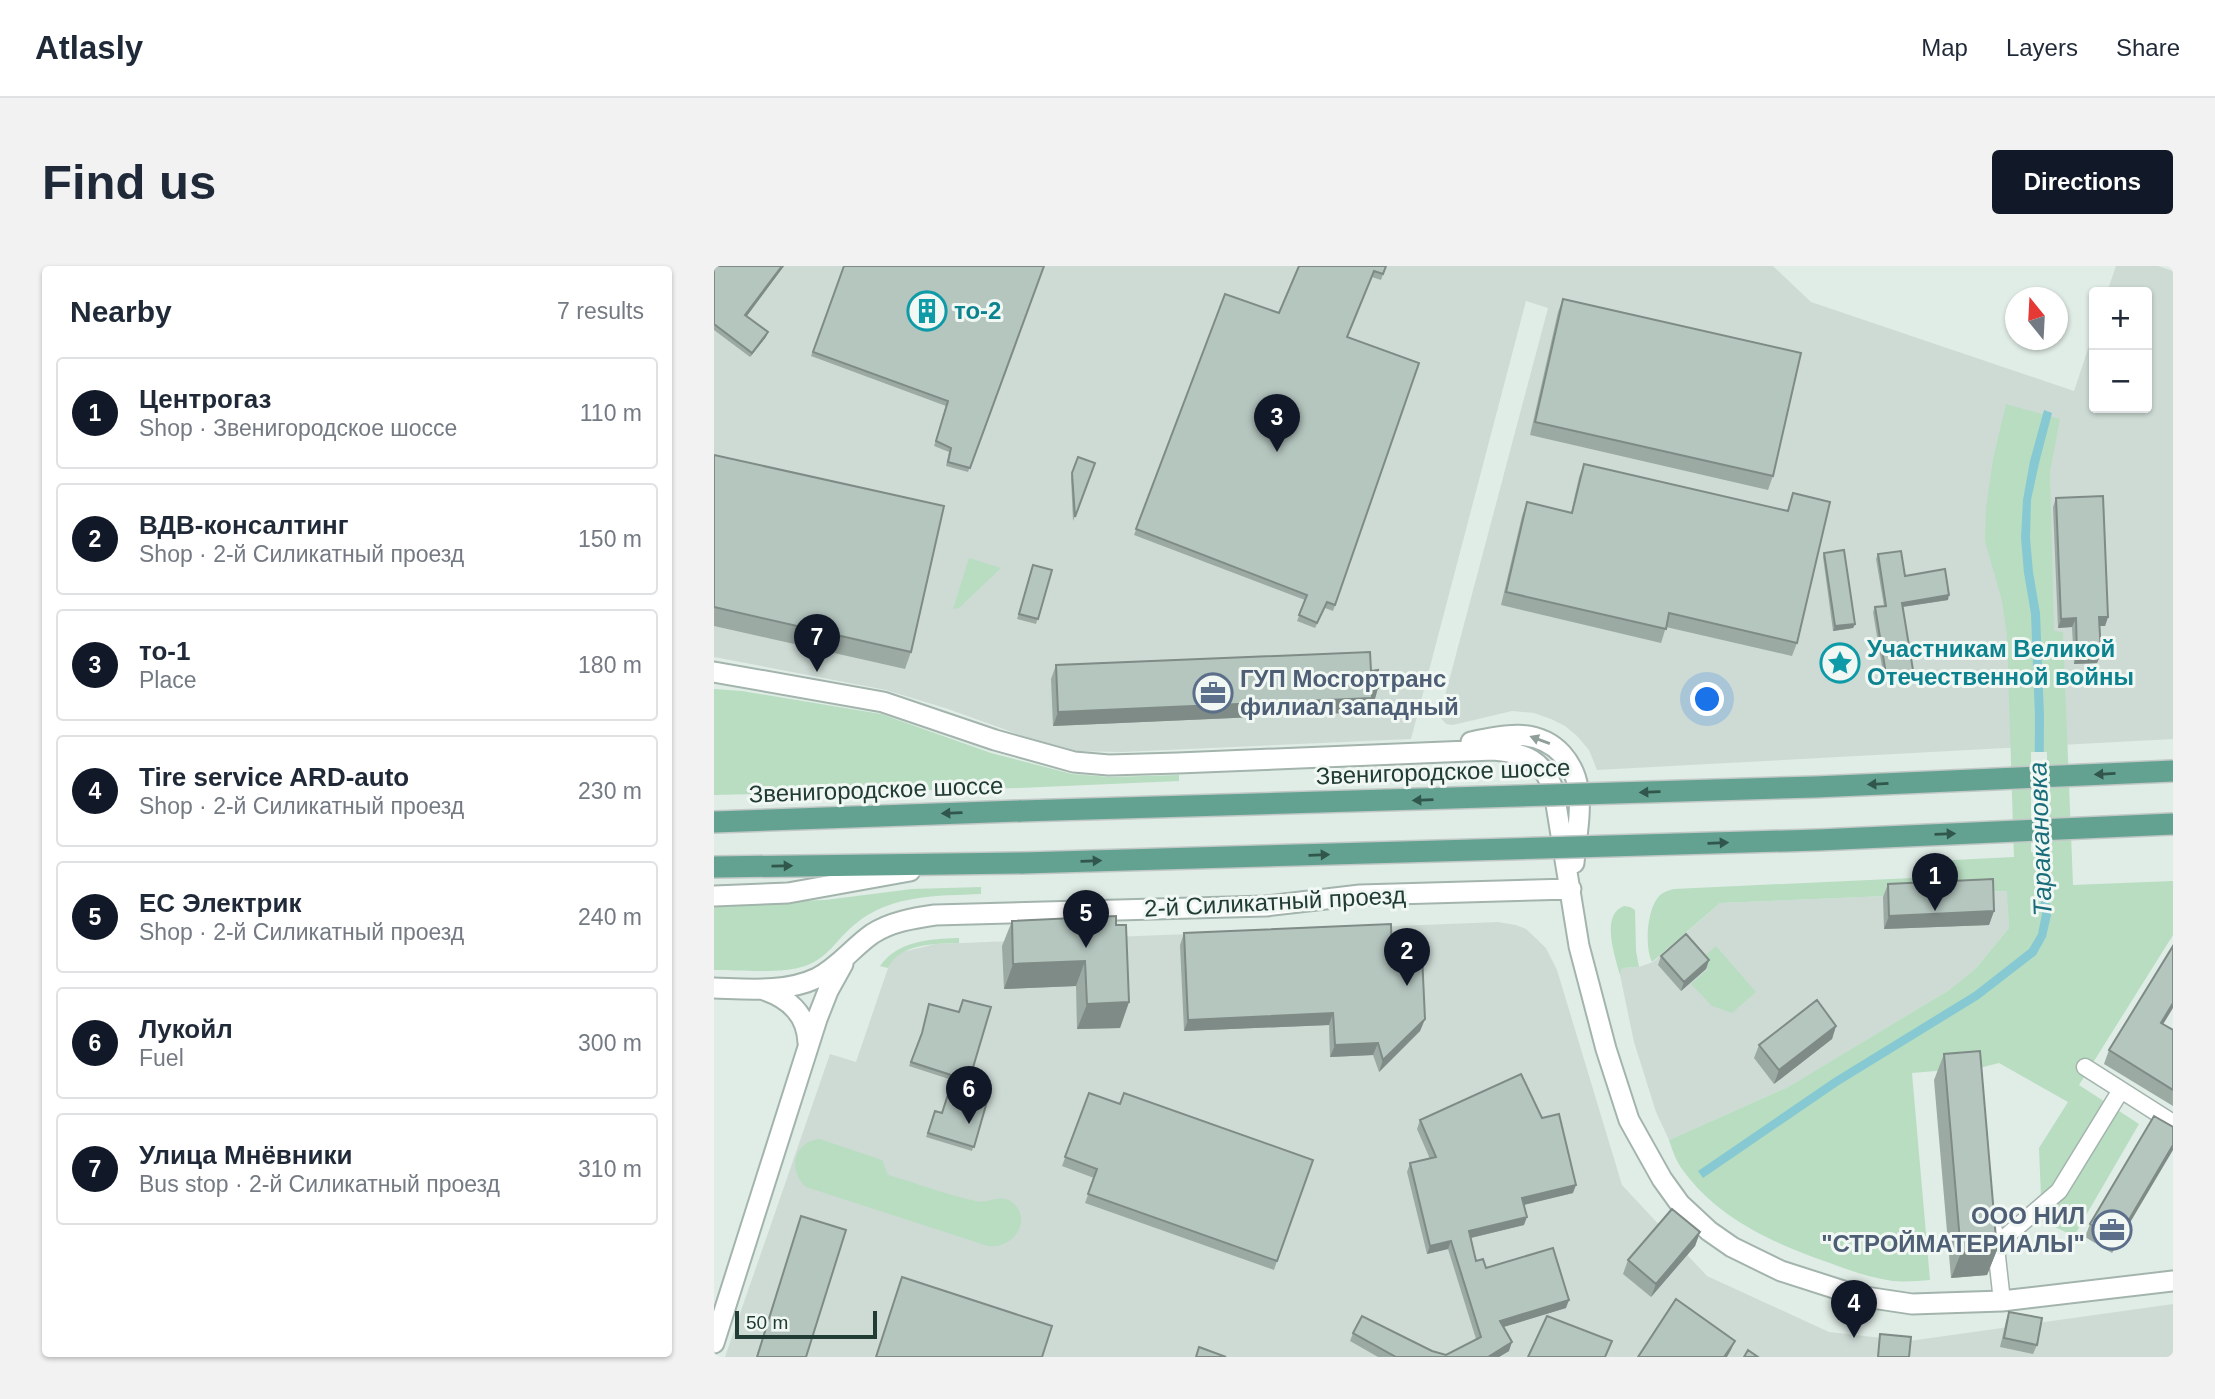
<!DOCTYPE html>
<html lang="en">
<head>
<meta charset="utf-8">
<style>
  :root { --surface:#fff; --page:#f2f2f3; --text:#1f2937; --muted:#747a83; --line:#e0e1e3; --accent:#111827 }
  body { margin:0; font-family:Helvetica,sans-serif; background:var(--page); color:var(--text) }
  .controls { position:absolute; right:21px; top:21px; display:grid; overflow:hidden; border-radius:7px; box-shadow:0 2px 5px #0004 }
  .controls button { width:63px; height:63px; display:grid; place-items:center; padding:0; border:0; border-bottom:2px solid var(--line); background:var(--surface); color:var(--text); font:35px sans-serif }
  .compass { position:absolute; left:1291px; top:21px; width:63px; height:63px; border-radius:50%; background:var(--surface); box-shadow:0 2px 5px #0004; rotate:342deg }
  .scale { position:absolute; left:21px; bottom:18px; width:142px; box-sizing:border-box; padding-left:7px; border:4px solid #203c34; border-top:0; font-size:19px; line-height:24px; white-space:nowrap; color:#203c34; -webkit-text-stroke:5px #f1f8f4; paint-order:stroke }
  .you { position:absolute; left:994px; top:434px; width:24px; height:24px; margin:-18px; border:5px solid #fff; border-radius:50%; background:#1a73e8; box-shadow:0 0 0 10px #1a73e833 }
  .badge { display:grid; place-items:center; width:46px; height:46px; border-radius:50%; background:var(--accent); color:#fff; font-size:23px; font-weight:700 }
  .pin { position:absolute; translate:-50% -58px; filter:drop-shadow(0 2px 4px #0008) }
  .pin::after { content:''; position:absolute; top:37px; width:24px; height:21px; background:inherit; clip-path:polygon(0 0,100% 0,50% 100%) }
  .list { margin:0; padding:0; list-style:none }
  h2 { display:flex; justify-content:space-between; align-items:center; height:91px; margin:0; padding:0 28px; font-size:30px }
  h2 small { font-size:23px; font-weight:400; color:var(--muted) }
  .list li { display:grid; grid-template-columns:46px 1fr auto; gap:21px; align-items:center; box-sizing:border-box; height:112px; margin:0 14px 14px; padding:0 14px; border:2px solid var(--line); border-radius:7px }
  .list b { display:block; font-size:26px; white-space:nowrap }
  .list p { margin:0; font-size:23px; white-space:nowrap; color:var(--muted) }
  .list em { font-size:23px; font-style:normal; color:var(--muted) }
  .map { position:relative; flex:none; width:1459px; height:1091px; overflow:hidden; border-radius:7px }
  header { display:flex; align-items:center; gap:42px; box-sizing:border-box; height:98px; padding:0 35px; background:var(--surface); border-bottom:2px solid var(--line) }
  header strong { font-size:33px }
  nav { display:flex; gap:38px; margin-inline-start:auto; font-size:24px }
  .intro { display:flex; align-items:center; justify-content:space-between; box-sizing:border-box; height:168px; padding:0 42px }
  h1 { margin:0; font-size:49px }
  .button { padding:18px 32px; border-radius:7px; background:var(--accent); color:#fff; font-size:24px; font-weight:700 }
  main { display:flex; gap:42px; padding:0 42px }
  aside { flex:1; background:var(--surface); border-radius:7px; box-shadow:0 2px 5px #0004 }
  .map>svg:first-child { display:block }
  .built { fill:#cedbd5 }
  .green { fill:#b8ddc1 }
  .water { fill:#86c9d2 }
  .pier { fill:#e0ece6 }
  .lines { fill:none; stroke-linecap:round; stroke-linejoin:round }
  .minor-casing { stroke:#a3b4ad; stroke-width:19 }
  .tertiary-casing { stroke:#a3b4ad; stroke-width:23 }
  .primary-casing { stroke:#c1c8c6; stroke-width:24 }
  .minor { stroke:#fff; stroke-width:16 }
  .tertiary { stroke:#fff; stroke-width:19 }
  .primary { stroke:#63a290; stroke-width:21 }
  .primary-bridge-casing { stroke:#c1c8c6; stroke-width:24; stroke-linecap:butt }
  .primary-bridge { stroke:#63a290; stroke-width:21 }
  .wall { fill:#9caaa4 }
  .shaded-wall { fill:#7f8b86 }
  .building { fill:#b5c6bf; stroke:#7f8b86; stroke-width:2 }
  .oneway { fill:#909e9a }
  .oneway2 { fill:#31564b }
  .labels { text-anchor:middle; stroke-width:6; stroke-linejoin:round; paint-order:stroke }
  .culture-label { font-size:24px; font-weight:bold; fill:#0d838f; stroke:#f1f8f4; text-anchor:start }
  .service-label { font-size:24px; font-weight:bold; fill:#4e5e75; stroke:#f1f8f4; text-anchor:start }
  .street-label { font-size:24px; fill:#203c34; stroke:#f1f8f4 }
  .water-label { font-size:26px; font-style:italic; fill:#196d7a; stroke:#f1f8f4 }
</style>
</head>
<body>
<header>
<strong>Atlasly</strong>
<nav><a>Map</a><a>Layers</a><a>Share</a></nav>
</header>
<div class="intro"><h1>Find us</h1><a class="button">Directions</a></div>
<main>
<aside>
<h2>Nearby<small>7 results</small></h2>
<ul class="list">
<li><span class="badge">1</span><div><b>Центрогаз</b><p>Shop · Звенигородское шоссе</p></div><em>110 m</em></li>
<li><span class="badge">2</span><div><b>ВДВ-консалтинг</b><p>Shop · 2-й Силикатный проезд</p></div><em>150 m</em></li>
<li><span class="badge">3</span><div><b>то-1</b><p>Place</p></div><em>180 m</em></li>
<li><span class="badge">4</span><div><b>Tire service ARD-auto</b><p>Shop · 2-й Силикатный проезд</p></div><em>230 m</em></li>
<li><span class="badge">5</span><div><b>ЕС Электрик</b><p>Shop · 2-й Силикатный проезд</p></div><em>240 m</em></li>
<li><span class="badge">6</span><div><b>Лукойл</b><p>Fuel</p></div><em>300 m</em></li>
<li><span class="badge">7</span><div><b>Улица Мнёвники</b><p>Bus stop · 2-й Силикатный проезд</p></div><em>310 m</em></li>
</ul>
</aside>
<div class="map">
<svg width="1459" height="1091" viewBox="0 0 1459 1091">
  <rect width="100%" height="100%" fill="#e0ece6"/>
  <path class="built" d="M 0,0 L 1059,0 L 1097,36 L 1360,125 L 1380,65 L 1380,142 L 1433,142 L 1433,26 L 1393,26 L 1402,0 L 1444,0 L 1459,5 L 1459,473 L 883,504 L 875,484 L 863,470 L 851,460 L 837,453 L 820,447 L 798,445 L 739,459 L 732,458 L 727,452 L 727,445 L 834,42 L 812,35 L 697,473 L 408,486 L 359,485 L 331,478 L 234,443 L 172,424 L 0,391 Z
    M 1294,625 L 1295,662 L 1262,702 L 1235,724 L 1074,821 L 955,874 L 942,846 L 920,776 L 906,709 L 908,702 L 925,701 L 939,696 L 1006,637 Z
    M 784,656 L 802,659 L 812,663 L 832,682 L 843,704 L 908,919 L 993,1010 L 1115,1066 L 1195,1075 L 1459,1038 L 1459,1091 L 11,1091 L 116,788 L 142,796 L 174,702 L 178,693 L 188,686 L 222,678 Z"/>
  <path class="green" d="M 1292,138 L 1346,153 L 1336,206 L 1340,365 L 1349,366 L 1359,619 L 1459,615 L 1459,669 L 1365,819 L 1425,858 L 1360,970 L 1328,955 L 1325,882 L 1354,836 L 1285,797 L 1269,801 L 1198,807 L 1216,1014 C 1204,1015 1191,1016 1179,1015 C 1157,1012 1137,1005 1116,997 C 1060,978 1003,952 968,903 C 962,895 958,883 955,874 L 1074,821 L 1235,724 L 1262,702 L 1295,662 L 1293,625 L 1006,637 L 938,696 C 930,681 933,636 949,627 C 952,625 956,624 960,623 L 1220,611 L 1220,595 L 1300,591 L 1293,370 L 1288,335 L 1271,275 L 1272,242 L 1279,193 Z
    M 255,292 L 287,302 L 245,342 L 239,343 Z
    M 0,423 L 28,425 L 167,448 L 277,487 L 358,508 L 396,511 L 465,509 L 465,515 L 305,522 L 0,529 Z
    M 267,621 L 267,628 C 222,630 177,628 140,659 C 123,673 113,693 91,700 C 68,708 26,704 0,704 L 0,638 L 111,634 L 198,623 Z
    M 910,640 L 916,641 L 921,644 L 922,685 L 925,701 L 908,702 L 906,709 C 901,690 886,649 910,640 Z
    M 245,672 L 245,677 C 221,678 186,677 174,702 L 166,700 C 185,674 216,673 245,672 Z
    M 1002,680 L 1042,726 L 1018,747 L 998,740 L 977,718 L 994,703 L 986,694 Z
    M 106,873 L 168,894 L 174,909 C 203,917 232,929 262,935 C 274,938 287,927 298,936 C 320,953 299,984 274,980 L 92,921 C 73,904 80,875 106,873 Z"/>
  <path class="water" d="M 1330,144 L 1338,147 L 1325,197 L 1317,234 L 1316,272 L 1319,306 L 1326,347 L 1330,450 L 1329,583 L 1337,649 L 1332,671 L 1322,689 L 1265,733 L 1125,819 L 989,912 L 984,905 L 1120,812 L 1260,726 L 1315,683 L 1324,668 L 1328,648 L 1320,583 L 1321,451 L 1317,348 L 1310,307 L 1307,272 L 1309,234 L 1316,195 Z"/>
  <path class="pier" d="M 1317,486 L 1333,486 L 1333,586 L 1317,586 Z"/>
  <g class="lines">
    <g class="minor-casing">
      <path id="minor" d="M 1371,801 L 1459,857
        M 1280,964 L 1288,1035
        M 1281,980 L 1345,925 L 1407,824"/>
    </g>
    <g class="tertiary-casing">
      <path id="tertiary" d="M 0,406 L 169,436 L 281,474 L 360,496 L 395,499 L 464,497 L 779,484 C 811,487 830,494 840,526 L 865,680 L 892,783 L 915,854 L 948,913 L 966,938 L 995,965 L 1018,981 L 1067,1005 L 1145,1030 L 1198,1038 L 1288,1035 L 1459,1015
        M 757,476 C 788,469 823,461 848,488 C 856,497 862,509 864,522 C 868,546 862,573 860,597
        M 0,630 L 74,627 L 196,605
        M 0,722 C 34,723 71,727 103,712 C 125,701 138,682 158,668 C 176,656 200,652 221,649 L 552,640 L 646,629 L 857,623
        M 50,724 C 76,733 93,749 94,777
        M 0,1077 L 103,753 L 114,725 L 129,698"/>
    </g>
    <g class="primary-casing">
      <path id="primary" d="M 0,556 L 307,545
        M 0,601 L 309,597"/>
    </g>
    <use href="#minor" class="minor"/>
    <use href="#tertiary" class="tertiary"/>
    <use href="#primary" class="primary"/>
    <g class="primary-bridge-casing">
      <path id="primary-bridge" d="M 307,545 L 1101,521 L 1459,505
        M 309,597 L 1104,574 L 1459,558"/>
    </g>
    <use href="#primary-bridge" class="primary-bridge"/>
  </g>
  <path class="wall" d="M 0,0 L 70,0 L 32,50 L 52,71 L 36,91 L 0,64 Z
    M 130,0 L 330,0 L 254,206 L 232,200 L 235,186 L 220,180 L 232,140 L 97,90 Z
    M 672,0 L 667,14 L 658,11 L 633,71 L 705,97 L 619,345 L 611,342 L 601,362 L 583,355 L 591,334 L 420,269 L 511,28 L 565,47 Z
    M 849,33 L 1059,210 L 1054,224 L 816,169 L 844,46 Z
    M 0,189 L 197,386 L 191,403 L 0,360 Z
    M 364,191 L 381,197 L 359,255 L 357,212 Z
    M 870,198 L 1073,245 L 1079,227 L 1083,377 L 1078,390 L 952,361 L 947,377 L 787,339 L 808,250 L 813,236 L 857,247 L 865,211 Z
    M 1342,232 L 1394,351 L 1391,360 L 1385,360 L 1383,397 L 1360,398 L 1358,361 L 1344,362 L 1339,241 Z
    M 1110,287 L 1141,358 L 1139,362 L 1119,365 L 1109,291 Z
    M 1164,288 L 1191,310 L 1234,334 L 1189,341 L 1199,404 L 1198,408 L 1170,413 L 1159,346 L 1161,341 L 1170,340 L 1162,293 Z
    M 319,299 L 338,304 L 322,358 L 303,353 Z
    M 342,399 L 657,405 L 664,422 L 660,436 L 657,436 L 653,446 L 339,460 L 337,413 Z
    M 1174,618 L 1280,645 L 1275,659 L 1170,663 L 1169,631 Z
    M 298,655 L 402,659 L 415,736 L 406,762 L 363,763 L 362,720 L 290,723 L 288,680 Z
    M 470,667 L 678,691 L 711,753 L 706,765 L 665,806 L 659,789 L 616,791 L 615,759 L 470,765 L 466,679 Z
    M 947,690 L 995,694 L 992,703 L 967,725 L 944,699 Z
    M 1449,758 L 1459,764 L 1459,840 L 1390,798 L 1395,784 Z
    M 1122,760 L 1118,773 L 1060,818 L 1040,792 L 1045,779 Z
    M 206,771 L 252,825 L 274,832 L 258,885 L 212,871 L 221,845 L 228,847 L 238,814 L 195,800 Z
    M 1230,788 L 1283,984 L 1273,1009 L 1237,1012 L 1220,814 Z
    M 375,827 L 406,838 L 563,995 L 560,1004 L 371,937 L 380,912 L 348,900 Z
    M 706,854 L 859,927 L 810,939 L 810,959 L 757,972 L 762,995 L 772,1002 L 852,1042 L 789,1061 L 795,1085 L 785,1091 L 664,1091 L 636,1075 L 639,1067 L 732,1089 L 762,1073 L 734,983 L 713,988 L 693,906 L 696,897 L 716,893 L 703,863 Z
    M 1459,861 L 1398,987 L 1371,971 L 1376,958 Z
    M 986,966 L 981,980 L 937,1031 L 909,1008 L 914,994 Z
    M 1295,1046 L 1323,1079 L 1319,1088 L 1286,1081 L 1292,1055 Z"/>
  <path class="shaded-wall" d="M 68,0 L 70,0 L 30,54 L 31,49 Z
    M 54,66 L 52,71 L 36,91 L 38,87 Z
    M 1235,329 L 1234,334 L 1187,341 L 1188,337 Z
    M 1385,351 L 1394,351 L 1391,360 L 1382,360 Z
    M 1362,352 L 1358,361 L 1344,362 L 1347,353 Z
    M 1141,358 L 1139,362 L 1119,365 L 1121,360 Z
    M 1387,388 L 1383,397 L 1360,398 L 1363,389 Z
    M 1199,404 L 1198,408 L 1170,413 L 1172,408 Z
    M 664,422 L 660,436 L 657,436 L 653,446 L 339,460 L 344,446 Z
    M 1280,645 L 1275,659 L 1170,663 L 1175,650 Z
    M 995,694 L 992,703 L 967,725 L 970,716 Z
    M 371,695 L 362,720 L 290,723 L 299,698 Z
    M 415,736 L 406,762 L 363,763 L 373,738 Z
    M 1459,737 L 1459,742 L 1442,770 L 1447,757 Z
    M 619,747 L 615,759 L 470,765 L 474,754 Z
    M 711,753 L 706,765 L 665,806 L 669,794 Z
    M 1122,760 L 1118,773 L 1060,818 L 1065,804 Z
    M 664,777 L 659,789 L 616,791 L 621,779 Z
    M 1459,879 L 1459,884 L 1398,987 L 1403,974 Z
    M 862,919 L 859,927 L 805,940 L 808,932 Z
    M 813,951 L 810,959 L 752,973 L 755,965 Z
    M 986,966 L 981,980 L 937,1031 L 942,1018 Z
    M 737,975 L 734,983 L 713,988 L 716,980 Z
    M 1283,984 L 1273,1009 L 1237,1012 L 1247,987 Z
    M 855,1034 L 852,1042 L 783,1063 L 786,1055 Z
    M 1021,1075 L 1017,1084 L 1013,1091 L 1010,1091 Z
    M 798,1076 L 795,1085 L 785,1091 L 774,1091 Z"/>
  <path class="building" d="M 0,0 L 68,0 L 31,49 L 54,66 L 38,87 L 0,58 Z
    M 130,0 L 330,0 L 256,202 L 234,196 L 237,182 L 222,175 L 234,135 L 99,86 Z
    M 585,0 L 672,0 L 669,8 L 660,5 L 633,71 L 705,97 L 621,339 L 613,336 L 603,357 L 585,349 L 593,329 L 422,263 L 511,28 L 565,47 Z
    M 849,33 L 1087,87 L 1059,210 L 821,156 Z
    M 0,189 L 230,240 L 197,386 L 0,341 Z
    M 364,191 L 381,197 L 361,251 L 358,207 Z
    M 870,198 L 1074,245 L 1079,227 L 1116,236 L 1083,377 L 955,347 L 952,363 L 792,326 L 813,236 L 858,247 Z
    M 1389,230 L 1394,351 L 1385,351 L 1387,388 L 1363,389 L 1362,352 L 1347,353 L 1342,232 Z
    M 1130,284 L 1141,358 L 1121,360 L 1110,287 Z
    M 1187,285 L 1191,310 L 1231,303 L 1235,329 L 1188,337 L 1199,404 L 1172,408 L 1161,341 L 1172,340 L 1164,288 Z
    M 319,299 L 338,304 L 324,353 L 305,348 Z
    M 656,386 L 657,405 L 664,404 L 664,422 L 658,423 L 658,432 L 344,446 L 342,399 Z
    M 1279,613 L 1280,645 L 1175,650 L 1174,618 Z
    M 402,650 L 402,659 L 412,659 L 415,736 L 373,738 L 371,695 L 299,698 L 298,655 Z
    M 677,658 L 678,691 L 708,689 L 711,753 L 669,794 L 664,777 L 621,779 L 619,747 L 474,754 L 470,667 Z
    M 972,668 L 995,694 L 970,716 L 947,690 Z
    M 1459,680 L 1459,737 L 1447,757 L 1459,764 L 1459,824 L 1395,784 Z
    M 249,734 L 277,741 L 252,825 L 274,832 L 260,881 L 214,867 L 221,845 L 228,847 L 240,810 L 197,796 L 208,767 L 215,738 L 245,746 Z
    M 1103,734 L 1122,760 L 1065,804 L 1045,779 Z
    M 1266,785 L 1283,984 L 1247,987 L 1230,788 Z
    M 807,808 L 828,852 L 845,848 L 862,919 L 808,932 L 813,951 L 755,965 L 762,995 L 769,993 L 772,1002 L 839,982 L 855,1034 L 786,1055 L 798,1076 L 774,1091 L 682,1091 L 639,1067 L 648,1050 L 718,1085 L 732,1089 L 767,1071 L 737,975 L 716,980 L 696,897 L 722,891 L 706,854 Z
    M 375,827 L 406,838 L 410,827 L 599,894 L 563,995 L 374,928 L 383,903 L 351,891 Z
    M 1440,850 L 1459,861 L 1459,879 L 1403,974 L 1376,958 Z
    M 958,943 L 986,966 L 942,1018 L 914,994 Z
    M 87,950 L 132,964 L 92,1091 L 43,1091 Z
    M 188,1011 L 338,1060 L 328,1091 L 162,1091 Z
    M 962,1033 L 1021,1075 L 1010,1091 L 924,1091 Z
    M 1295,1046 L 1328,1052 L 1323,1079 L 1290,1072 Z
    M 833,1050 L 898,1075 L 891,1091 L 814,1091 Z
    M 1166,1068 L 1197,1071 L 1195,1091 L 1164,1091 Z
    M 485,1081 L 512,1091 L 482,1091 Z
    M 1034,1084 L 1044,1091 L 1030,1091 Z"/>
  <defs><path id="oneway-solid" d="M-6-.8H1V-3.2L6.5 0L1 3.2V.8H-6Z" transform="scale(1.75)"/></defs>
  <use class="oneway" href="#oneway-solid" transform="translate(826 474) rotate(-160)"/>
  <g class="oneway2">
    <use href="#oneway-solid" transform="translate(1391 508) rotate(177)"/>
    <use href="#oneway-solid" transform="translate(1164 518) rotate(177)"/>
    <use href="#oneway-solid" transform="translate(936 526) rotate(178)"/>
    <use href="#oneway-solid" transform="translate(709 534) rotate(178)"/>
    <use href="#oneway-solid" transform="translate(238 547) rotate(178)"/>
    <use href="#oneway-solid" transform="translate(1231 568) rotate(-2)"/>
    <use href="#oneway-solid" transform="translate(1004 577) rotate(-2)"/>
    <use href="#oneway-solid" transform="translate(605 589) rotate(-2)"/>
    <use href="#oneway-solid" transform="translate(377 595) rotate(-2)"/>
    <use href="#oneway-solid" transform="translate(68 600) rotate(-1)"/>
  </g>
  <defs>
    <g id="building-ring" transform="scale(2.0125)"><circle r="9.5" fill="#f1f8f4" stroke="#0f9aa8" stroke-width="1.5"/><path d="M-4-6H4V6H1V3H-1V6H-4ZM-2.5-4.3h1.7v1.8h-1.7ZM.8-4.3h1.7v1.8H.8ZM-2.5-1h1.7V.8h-1.7ZM.8-1h1.7V.8H.8Z" fill="#0f9aa8"/></g>
    <g id="sight-ring" transform="scale(2.0125)"><circle r="9.5" fill="#f1f8f4" stroke="#0f9aa8" stroke-width="1.5"/><path d="M0-6L1.8-2.2L6-1.7L2.9 1.2L3.7 5.4L0 3.3L-3.7 5.4L-2.9 1.2L-6-1.7L-1.8-2.2Z" fill="#0f9aa8"/></g>
    <g id="office-ring" transform="scale(2.0125)"><circle r="9.5" fill="#f1f8f4" stroke="#5c6f8a" stroke-width="1.5"/><path d="M-6-3h4V-5.5h4V-3h4V5H-6ZM-1-4.5V-3h2v-1.5ZM-6 0V1H6V0Z" fill="#5c6f8a"/></g>
  </defs>
  <g fill-rule="evenodd">
    <use href="#building-ring" x="213" y="45"/>
    <use href="#sight-ring" x="1126" y="397"/>
    <use href="#office-ring" x="499" y="427"/>
    <use href="#office-ring" x="1398" y="964"/>
  </g>
  <g class="labels">
    <g class="culture-label">
      <text x="240" y="53">то-2</text>
      <text x="1153" y="391">Участникам Великой<tspan x="1153" dy="28">Отечественной войны</tspan></text>
    </g>
    <g class="service-label">
      <text x="526" y="421">ГУП Мосгортранс<tspan x="526" dy="28">филиал западный</tspan></text>
      <text x="1371" y="958" text-anchor="end">ООО НИЛ<tspan x="1371" dy="28">"СТРОЙМАТЕРИАЛЫ"</tspan></text>
    </g>
    <g class="street-label">
      <text transform="translate(729 506) rotate(-2)" y="8">Звенигородское шоссе</text>
      <text transform="translate(162 524) rotate(-2)" y="8">Звенигородское шоссе</text>
      <text transform="translate(561 636) rotate(-3)" y="8">2-й Силикатный проезд</text>
    </g>
    <g class="water-label">
      <text transform="translate(1326 573) rotate(-92)" y="9">Таракановка</text>
    </g>
  </g>
</svg>
<div class="controls">
<button>+</button>
<button>−</button>
</div>
<svg class="compass" viewBox="-18 -18 36 36"><path d="M0-13l5 13h-10z" fill="#e53935"/><path d="M0 13l5-13h-10z" fill="#747a83"/></svg>
<div class="scale">50 m</div>
<div class="you"></div>
<div class="pin badge" style="left:1221px;top:645px">1</div>
<div class="pin badge" style="left:693px;top:720px">2</div>
<div class="pin badge" style="left:563px;top:186px">3</div>
<div class="pin badge" style="left:1140px;top:1072px">4</div>
<div class="pin badge" style="left:372px;top:682px">5</div>
<div class="pin badge" style="left:255px;top:858px">6</div>
<div class="pin badge" style="left:103px;top:406px">7</div>
</div>
</main>
</body>
</html>
